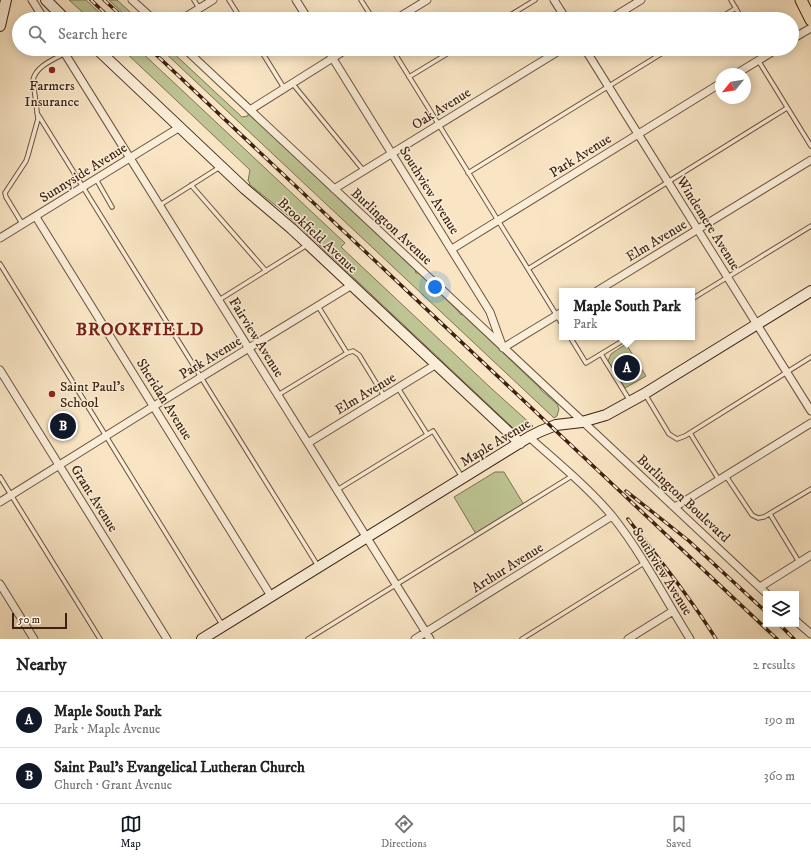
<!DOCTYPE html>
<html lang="en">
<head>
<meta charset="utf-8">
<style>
  :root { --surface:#fff; --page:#f6f6f6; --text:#222; --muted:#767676; --line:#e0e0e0; --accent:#111827 }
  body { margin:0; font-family:"IM FELL DW Pica",serif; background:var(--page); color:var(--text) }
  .controls { position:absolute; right:12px; bottom:12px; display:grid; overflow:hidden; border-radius:0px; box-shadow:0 2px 10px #0003 }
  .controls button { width:36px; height:36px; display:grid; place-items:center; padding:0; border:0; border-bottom:1px solid var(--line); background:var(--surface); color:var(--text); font:20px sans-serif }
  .compass { position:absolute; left:715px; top:68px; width:36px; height:36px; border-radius:50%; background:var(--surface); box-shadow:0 2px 10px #0003; rotate:240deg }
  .scale { position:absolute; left:12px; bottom:10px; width:55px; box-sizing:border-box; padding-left:4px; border:2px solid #3c2110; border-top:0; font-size:11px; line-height:14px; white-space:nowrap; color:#3c2110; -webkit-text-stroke:3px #fbeed9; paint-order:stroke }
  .you { position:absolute; left:435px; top:287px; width:14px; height:14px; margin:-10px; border:3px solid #fff; border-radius:50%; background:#1a73e8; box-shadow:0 0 0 6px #1a73e833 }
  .badge { display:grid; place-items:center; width:26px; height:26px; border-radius:50%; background:var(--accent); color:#fff; font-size:13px; font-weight:700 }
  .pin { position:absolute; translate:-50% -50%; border:2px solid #fff; box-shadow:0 1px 4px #0006 }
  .popup { position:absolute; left:559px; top:288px; width:136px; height:52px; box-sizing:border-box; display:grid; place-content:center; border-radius:0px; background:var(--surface); filter:drop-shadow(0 1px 3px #0005); font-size:13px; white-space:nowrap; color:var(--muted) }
  .popup b { font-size:15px; color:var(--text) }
  .popup::after { content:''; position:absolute; left:50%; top:100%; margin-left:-8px; border:8px solid transparent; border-top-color:var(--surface) }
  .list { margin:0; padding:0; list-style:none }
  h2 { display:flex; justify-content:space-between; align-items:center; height:52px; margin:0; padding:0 16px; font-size:17px }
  h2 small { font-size:13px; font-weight:400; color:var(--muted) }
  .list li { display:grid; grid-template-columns:26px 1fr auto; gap:12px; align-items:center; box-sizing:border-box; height:56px; padding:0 16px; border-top:1px solid var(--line) }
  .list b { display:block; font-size:15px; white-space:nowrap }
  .list p { margin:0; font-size:13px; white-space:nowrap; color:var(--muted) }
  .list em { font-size:13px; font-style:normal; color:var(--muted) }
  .icon { flex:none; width:22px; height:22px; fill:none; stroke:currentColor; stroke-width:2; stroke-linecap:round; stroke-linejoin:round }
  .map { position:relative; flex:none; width:811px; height:639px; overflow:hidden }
  .search { position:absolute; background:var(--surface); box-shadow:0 2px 10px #0003; left:12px; right:12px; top:12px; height:44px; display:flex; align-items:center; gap:10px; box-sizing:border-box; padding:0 14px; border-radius:22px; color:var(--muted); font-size:15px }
  .sheet { height:164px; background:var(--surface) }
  nav { display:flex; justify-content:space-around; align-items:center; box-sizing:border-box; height:56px; border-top:1px solid var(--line); background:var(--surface); font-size:11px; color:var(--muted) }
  nav a { display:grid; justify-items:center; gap:2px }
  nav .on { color:var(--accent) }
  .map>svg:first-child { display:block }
  .green { fill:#bec494; stroke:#7d7252 }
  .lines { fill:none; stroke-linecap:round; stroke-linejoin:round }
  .lane-casing { stroke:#6b523d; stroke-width:5.5 }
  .street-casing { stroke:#6b523d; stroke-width:9 }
  .secondary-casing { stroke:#3c2110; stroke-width:12 }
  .primary-casing { stroke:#3c2110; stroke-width:13 }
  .lane { stroke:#fbeed9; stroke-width:3.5 }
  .street { stroke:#fbeed9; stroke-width:7 }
  .secondary { stroke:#fbeed9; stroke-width:10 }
  .primary { stroke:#f9e5c4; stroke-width:11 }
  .rail-casing { stroke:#3c2110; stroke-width:3.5 }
  .rail { stroke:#fbeed9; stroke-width:2; stroke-dasharray:6; stroke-linecap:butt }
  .poi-dot { fill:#8f2418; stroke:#fbeed9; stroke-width:1.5 }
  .labels { text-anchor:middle; stroke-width:3; stroke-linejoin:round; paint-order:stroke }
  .poi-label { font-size:14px; fill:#3c2110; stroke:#fbeed9 }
  .street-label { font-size:14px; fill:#3c2110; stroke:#fbeed9 }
  .district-label { font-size:18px; font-weight:bold; letter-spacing:1px; fill:#7a1f14; stroke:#fbeed9 }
</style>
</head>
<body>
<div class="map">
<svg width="811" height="639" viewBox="0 0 811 639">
  <rect width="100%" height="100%" fill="#f9e5c4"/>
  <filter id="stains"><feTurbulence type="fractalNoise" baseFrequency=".005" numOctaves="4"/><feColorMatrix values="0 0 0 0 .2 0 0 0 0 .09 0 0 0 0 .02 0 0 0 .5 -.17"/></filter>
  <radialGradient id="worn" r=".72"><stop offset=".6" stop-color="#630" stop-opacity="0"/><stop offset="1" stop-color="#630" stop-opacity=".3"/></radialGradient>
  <path class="green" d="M 69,0 L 86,0 L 106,19 L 90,19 Z
    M 109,0 L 117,0 L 138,19 L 129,19 Z
    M 122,49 L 138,49 L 345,243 L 341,247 L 492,389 L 533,426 C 525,431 521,434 513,428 L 285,213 L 249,184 L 250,183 L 248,181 L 250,170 Z
    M 161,49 L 169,49 L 242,117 L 248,116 L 248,114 L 249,114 L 415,270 L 416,273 L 419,273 L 458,311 L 460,314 L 463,315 L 540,388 L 541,390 L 557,404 L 559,409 L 557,416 L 554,418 Z
    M 626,344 L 646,376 L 625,388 L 608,361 L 611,354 Z
    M 495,472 L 504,472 L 524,505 L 476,534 L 454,497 Z"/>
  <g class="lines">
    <g class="lane-casing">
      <path id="lane" d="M 194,0 L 199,8
        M 229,0 L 241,19
        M 361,0 L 373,19
        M 731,0 L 742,19
        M 504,19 L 535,0
        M 718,19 L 736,8
        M 260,49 L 284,88
        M 392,49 L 562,324
        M 761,49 L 765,56
        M 758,60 L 811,146
        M 409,77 L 455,49
        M 292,83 L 364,171
        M 37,113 L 318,566
        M 468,173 L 669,49
        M 96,179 L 112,207
        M 191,185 L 266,271
        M 160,205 L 220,167
        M 23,225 L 6,197 L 5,193 L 26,161 L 28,155 L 38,119 L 33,80 C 36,66 53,60 65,53
        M 0,264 L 223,626
        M 528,269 L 787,108
        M 692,299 L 811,226
        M 219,300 L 307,245
        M 318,306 L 347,353
        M 570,337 L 586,363 L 629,337
        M 601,354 L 630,401
        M 398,388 L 427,434
        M 645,394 L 669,434 L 677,439 L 685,436 L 811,357
        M 278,395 L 347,353 L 353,351 L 359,355 L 384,396
        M 690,433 L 719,480
        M 726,476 L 752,515 L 758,518 L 764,517 L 811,489
        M 0,477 L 100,639
        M 337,490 L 433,431 L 462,477
        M 770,514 L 799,562
        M 308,639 L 572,476
        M 522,639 L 644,563"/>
    </g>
    <g class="street-casing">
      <path id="street" d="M 32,0 L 44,19
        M 132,0 L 153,19
        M 296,0 L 308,19
        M 554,0 L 566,19
        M 182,19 L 213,0
        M 396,19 L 427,0
        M 610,19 L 641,0
        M 792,39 L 811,28
        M 62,49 L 430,639
        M 185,49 L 767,594
        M 327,49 L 490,312 L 503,348 L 562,312
        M 585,49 L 811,411
        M 736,74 L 777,49
        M 250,110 L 347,49
        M 334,189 L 562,49
        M 36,217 L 271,596
        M 0,238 L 180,127
        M 452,249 L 721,83
        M 597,291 L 811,160
        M 0,370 L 167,639
        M 529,437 C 557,462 590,489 613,517 C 643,555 665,599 690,639
        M 308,443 L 435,365
        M 0,502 L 154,406 L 352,285
        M 675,507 L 811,423
        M 0,584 L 34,639
        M 760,587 L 811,555
        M 796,621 L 811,634
        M 415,639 L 612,516
        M 628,639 L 673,611"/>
    </g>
    <g class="secondary-casing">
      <path id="secondary" d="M 46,0 L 65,19
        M 0,26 L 6,0
        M 97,49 L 245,189 L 292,229 L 520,443
        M 202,639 L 529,437 L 541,431 L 556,425 L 582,422 L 606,415 L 644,394 L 811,291"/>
    </g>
    <g class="primary-casing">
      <path id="primary" d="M 801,0 L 811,20"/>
    </g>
    <use href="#lane" class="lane"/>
    <use href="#street" class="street"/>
    <use href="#secondary" class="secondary"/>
    <use href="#primary" class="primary"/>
    <g class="rail-casing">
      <path id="rail" d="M 91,0 L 111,19
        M 104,0 L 125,19
        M 150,49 L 777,639
        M 626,491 L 689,541 L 766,612
        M 628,519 C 658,558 690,597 716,639
        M 779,624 L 794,639"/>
    </g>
    <use href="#rail" class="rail"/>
  </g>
  <g class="poi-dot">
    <circle cx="52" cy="70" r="4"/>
    <circle cx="52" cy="394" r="4"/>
  </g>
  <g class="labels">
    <g class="poi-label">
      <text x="52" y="90">Farmers<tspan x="52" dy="16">Insurance</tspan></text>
      <text x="60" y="391" text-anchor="start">Saint Paul's<tspan x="60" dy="16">School</tspan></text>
    </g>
    <g class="street-label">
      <text transform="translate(441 108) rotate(-32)" y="5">Oak Avenue</text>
      <text transform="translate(580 155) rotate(-32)" y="5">Park Avenue</text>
      <text transform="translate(83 172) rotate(-32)" y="5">Sunnyside Avenue</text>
      <text transform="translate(430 190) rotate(58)" y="5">Southview Avenue</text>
      <text transform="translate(709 223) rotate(58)" y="5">Windemere Avenue</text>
      <text transform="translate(392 226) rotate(43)" y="5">Burlington Avenue</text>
      <text transform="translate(318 235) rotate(43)" y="5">Brookfield Avenue</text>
      <text transform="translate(656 240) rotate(-31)" y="5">Elm Avenue</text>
      <text transform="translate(257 337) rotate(58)" y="5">Fairview Avenue</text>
      <text transform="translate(210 357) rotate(-31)" y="5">Park Avenue</text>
      <text transform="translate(365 393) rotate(-31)" y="5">Elm Avenue</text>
      <text transform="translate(165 399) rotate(58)" y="5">Sheridan Avenue</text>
      <text transform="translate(495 442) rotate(-31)" y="5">Maple Avenue</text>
      <text transform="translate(95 498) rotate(58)" y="5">Grant Avenue</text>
      <text transform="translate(684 498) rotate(43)" y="5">Burlington Boulevard</text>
      <text transform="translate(507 567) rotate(-32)" y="5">Arthur Avenue</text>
      <text transform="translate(663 571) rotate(58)" y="5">Southview Avenue</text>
    </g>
    <g class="district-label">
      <text x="140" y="335">BROOKFIELD</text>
    </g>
  </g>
  <rect width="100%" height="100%" filter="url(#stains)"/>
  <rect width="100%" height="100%" fill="url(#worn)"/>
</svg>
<div class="controls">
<button><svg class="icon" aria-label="layers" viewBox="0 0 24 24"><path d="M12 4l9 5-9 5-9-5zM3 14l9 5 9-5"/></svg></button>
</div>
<svg class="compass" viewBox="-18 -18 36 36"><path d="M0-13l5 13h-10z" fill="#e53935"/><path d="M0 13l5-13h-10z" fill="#767676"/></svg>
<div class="scale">50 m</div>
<div class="you"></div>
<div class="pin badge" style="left:627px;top:368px">A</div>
<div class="popup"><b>Maple South Park</b>Park</div>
<div class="pin badge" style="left:63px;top:426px">B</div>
<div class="search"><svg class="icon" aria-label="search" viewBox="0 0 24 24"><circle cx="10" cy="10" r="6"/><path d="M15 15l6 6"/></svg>Search here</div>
</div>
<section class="sheet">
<h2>Nearby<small>2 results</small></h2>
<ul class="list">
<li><span class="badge">A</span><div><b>Maple South Park</b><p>Park · Maple Avenue</p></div><em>190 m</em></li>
<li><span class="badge">B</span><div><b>Saint Paul's Evangelical Lutheran Church</b><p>Church · Grant Avenue</p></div><em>360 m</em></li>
</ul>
</section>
<nav>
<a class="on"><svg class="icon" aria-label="map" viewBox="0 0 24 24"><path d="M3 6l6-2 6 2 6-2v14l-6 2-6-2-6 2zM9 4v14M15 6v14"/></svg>Map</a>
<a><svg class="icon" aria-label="directions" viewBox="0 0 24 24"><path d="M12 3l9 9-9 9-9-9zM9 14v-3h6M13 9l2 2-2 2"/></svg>Directions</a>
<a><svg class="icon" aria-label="saved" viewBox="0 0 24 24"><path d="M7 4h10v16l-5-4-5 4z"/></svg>Saved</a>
</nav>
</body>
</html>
